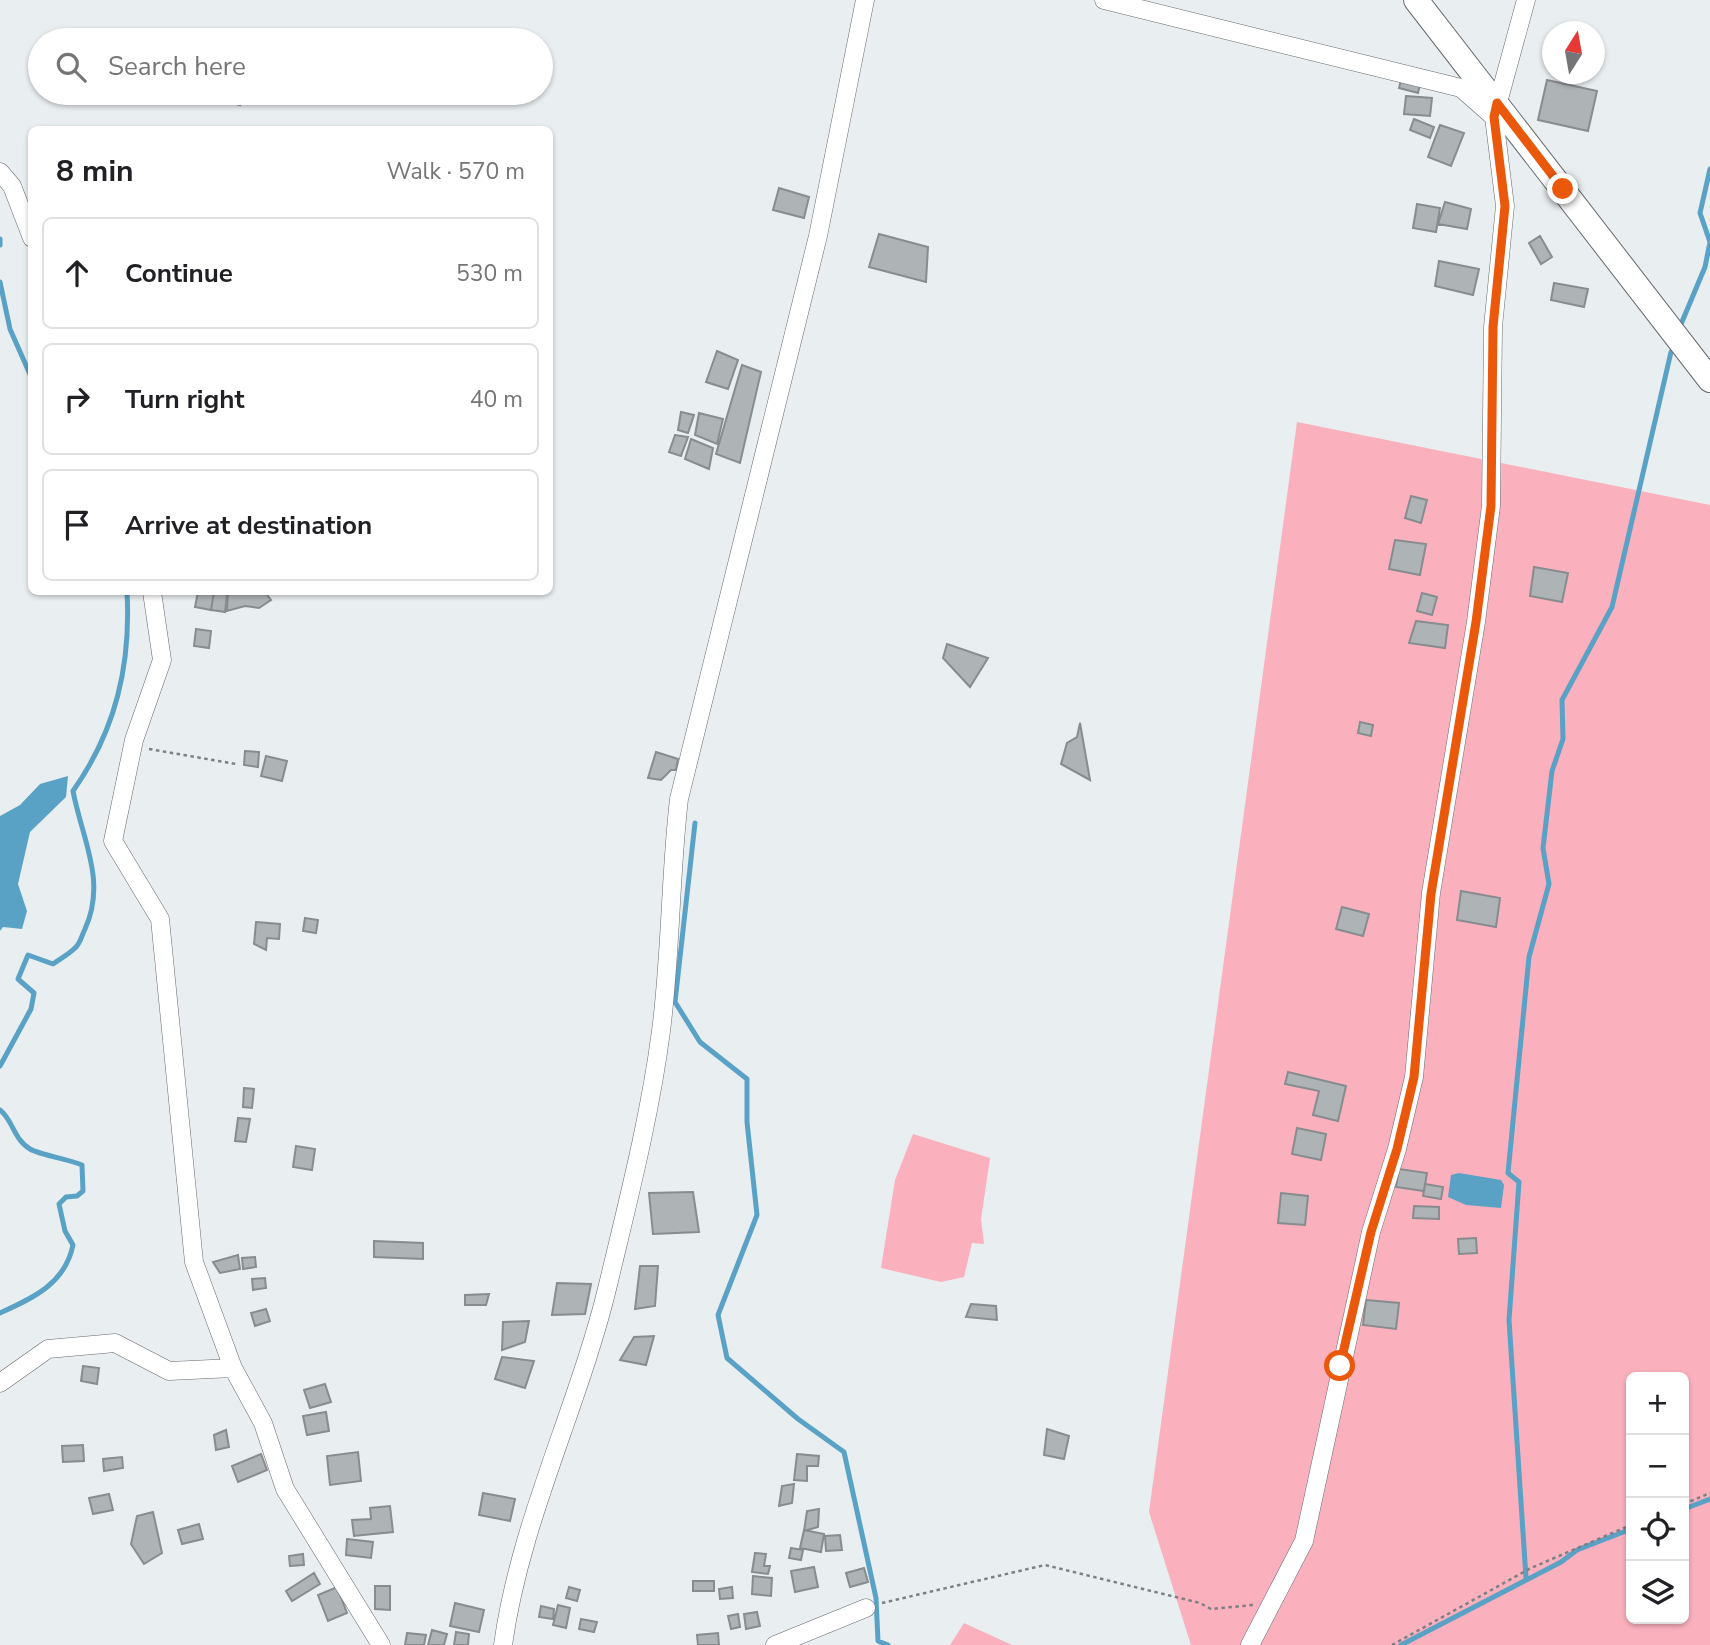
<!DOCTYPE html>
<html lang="en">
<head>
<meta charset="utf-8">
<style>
  :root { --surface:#fff; --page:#f2f2f2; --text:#202124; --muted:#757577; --line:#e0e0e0 }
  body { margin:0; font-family:"Nunito Sans",sans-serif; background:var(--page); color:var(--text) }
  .controls { position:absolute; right:21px; bottom:21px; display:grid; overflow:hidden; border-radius:10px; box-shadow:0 2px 5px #0004 }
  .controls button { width:63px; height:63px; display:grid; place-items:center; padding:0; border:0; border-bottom:2px solid var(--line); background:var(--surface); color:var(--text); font:35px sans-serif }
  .compass { position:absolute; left:1542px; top:21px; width:63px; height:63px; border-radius:50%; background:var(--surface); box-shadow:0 2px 5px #0004; rotate:11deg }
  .stop { position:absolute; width:21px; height:21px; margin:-16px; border:5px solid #ea580c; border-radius:50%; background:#fff }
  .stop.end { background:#ea580c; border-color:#fff; box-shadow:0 2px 7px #0008 }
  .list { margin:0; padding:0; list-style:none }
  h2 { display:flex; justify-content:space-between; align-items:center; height:91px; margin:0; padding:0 28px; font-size:30px }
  h2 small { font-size:23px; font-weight:400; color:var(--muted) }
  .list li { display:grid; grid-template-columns:46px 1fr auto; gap:21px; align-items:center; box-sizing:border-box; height:112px; margin:0 14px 14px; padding:0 14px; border:2px solid var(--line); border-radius:10px }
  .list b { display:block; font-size:26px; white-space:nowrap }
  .list em { font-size:23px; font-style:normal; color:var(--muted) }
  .icon { flex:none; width:38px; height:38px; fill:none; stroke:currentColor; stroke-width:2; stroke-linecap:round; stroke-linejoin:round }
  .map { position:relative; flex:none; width:1710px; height:1645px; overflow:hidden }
  .search { position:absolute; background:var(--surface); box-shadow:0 2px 5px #0004; left:28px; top:28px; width:525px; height:77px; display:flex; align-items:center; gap:18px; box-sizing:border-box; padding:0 24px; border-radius:38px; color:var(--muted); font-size:26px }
  .panel { position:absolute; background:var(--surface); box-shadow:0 2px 5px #0004; left:28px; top:126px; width:525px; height:469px; border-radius:10px }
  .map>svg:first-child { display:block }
  .green { fill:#fbb0be; fill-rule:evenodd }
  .water { fill:#59a2c5 }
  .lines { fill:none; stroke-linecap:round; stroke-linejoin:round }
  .stream { stroke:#59a2c5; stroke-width:5 }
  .building { fill:#aeb3b6; stroke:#878c8f; stroke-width:2 }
  .street-casing { stroke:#666a6d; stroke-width:19 }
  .secondary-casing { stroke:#666a6d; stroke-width:26 }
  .path { stroke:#7c8082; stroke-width:2.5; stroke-dasharray:3.5 3.5; stroke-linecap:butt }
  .street { stroke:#fff; stroke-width:18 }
  .secondary { stroke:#fff; stroke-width:24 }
  .route { stroke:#ea580c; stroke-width:9 }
</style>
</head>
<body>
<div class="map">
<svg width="1710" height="1645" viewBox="0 0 1710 1645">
  <rect width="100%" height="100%" fill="#e9eef1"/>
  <path class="green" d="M 1297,422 L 1710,505 L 1710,1645 L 1191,1645 L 1149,1512 ZM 1631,1377 L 1684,1377 L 1684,1619 L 1631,1619 Z
    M 913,1134 L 990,1158 L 981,1219 L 984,1244 L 972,1243 L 964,1277 L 941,1282 L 881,1268 L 895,1180 Z
    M 964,1623 L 1012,1645 L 950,1645 Z"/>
  <path class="water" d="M 68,776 L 66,797 L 30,832 L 18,884 L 27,911 L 22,929 L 3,927 L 0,931 L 0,816 L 20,805 L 40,784 Z
    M 1459,1173 L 1501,1180 L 1504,1185 L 1501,1208 L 1466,1205 L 1448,1197 L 1451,1175 Z"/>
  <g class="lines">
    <path class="stream" d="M 0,239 L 0,245
      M 0,282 L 10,329 L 32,379
      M 1679,329 L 1705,267 L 1710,242 L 1700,213 L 1710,169
      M 695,823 L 675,1002 L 700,1042 L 747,1079 L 747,1122 L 757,1215 L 718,1315 L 727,1358 L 798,1419 L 844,1452 L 876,1598 L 878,1641 L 888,1645
      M 0,1066 L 31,1009 L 34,993 L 18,979 L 28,955 L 53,964 C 60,959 69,954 75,948 C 80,944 82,935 85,929 C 107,881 82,839 73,791 C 116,730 131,665 127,592
      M 0,1110 C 13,1120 14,1140 30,1149 C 40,1155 68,1159 82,1165 L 83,1191 L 77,1196 L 66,1197 L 59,1204 L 65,1231 L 73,1245 C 65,1284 33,1298 0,1313
      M 1684,1509 L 1710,1499
      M 1526,1578 L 1509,1320 L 1519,1182 L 1508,1173 L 1529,957 L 1549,884 L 1543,848 L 1552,771 L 1563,739 L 1562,700 L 1612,607 L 1671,352
      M 1401,1645 L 1561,1562 L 1577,1550 L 1631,1529"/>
  </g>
  <path class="building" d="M 1402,76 L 1421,81 L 1418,93 L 1399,88 Z
    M 1547,80 L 1597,91 L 1588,131 L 1538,120 Z
    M 223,93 L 244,93 L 240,105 L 221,100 Z
    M 1406,96 L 1432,98 L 1430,116 L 1404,114 Z
    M 1414,119 L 1434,127 L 1430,138 L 1410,130 Z
    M 1440,125 L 1464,133 L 1451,166 L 1428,157 Z
    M 779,188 L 809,197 L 804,218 L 773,210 Z
    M 1445,202 L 1471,209 L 1467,229 L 1438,224 Z
    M 1417,204 L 1440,208 L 1436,232 L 1413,228 Z
    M 879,234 L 928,247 L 926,282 L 869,267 Z
    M 1540,236 L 1552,257 L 1541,264 L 1529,243 Z
    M 1439,261 L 1479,269 L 1473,295 L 1435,286 Z
    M 1554,283 L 1588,289 L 1584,307 L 1551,300 Z
    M 717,351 L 738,360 L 728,389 L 706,382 Z
    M 742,365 L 761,372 L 740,463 L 716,454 Z
    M 681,412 L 694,415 L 688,433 L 678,430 Z
    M 699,413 L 723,419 L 717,444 L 695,435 Z
    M 675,435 L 688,437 L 681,456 L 669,452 Z
    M 691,439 L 713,448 L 709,469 L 685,459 Z
    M 1411,496 L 1427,500 L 1421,523 L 1405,518 Z
    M 1395,540 L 1426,544 L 1420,575 L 1389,569 Z
    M 1534,567 L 1568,573 L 1562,602 L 1530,596 Z
    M 198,592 L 214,592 L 211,610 L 195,607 Z
    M 214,592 L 227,594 L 225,612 L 211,610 Z
    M 228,592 L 265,592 L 271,600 L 259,608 L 245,606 L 227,611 Z
    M 1422,593 L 1437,597 L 1432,615 L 1417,611 Z
    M 1416,621 L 1448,625 L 1445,648 L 1409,643 Z
    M 196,629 L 211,631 L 209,648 L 194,646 Z
    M 947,644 L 988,658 L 970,687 L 943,658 Z
    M 1360,722 L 1373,725 L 1371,736 L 1358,733 Z
    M 1080,723 L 1090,780 L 1061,764 L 1067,743 L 1077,737 Z
    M 245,751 L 259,752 L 258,767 L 244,765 Z
    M 656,752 L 678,759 L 676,770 L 671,770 L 661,780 L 648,778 Z
    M 266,756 L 287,761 L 282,781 L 261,776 Z
    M 1461,891 L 1500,898 L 1496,927 L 1457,920 Z
    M 1342,907 L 1369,914 L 1363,936 L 1336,929 Z
    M 305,918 L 318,920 L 316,933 L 303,931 Z
    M 256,922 L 280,924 L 279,939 L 267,938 L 266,950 L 254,944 Z
    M 1288,1072 L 1346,1086 L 1338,1121 L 1313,1115 L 1319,1091 L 1285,1084 Z
    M 244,1088 L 254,1089 L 252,1108 L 243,1107 Z
    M 238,1118 L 250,1119 L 246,1142 L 235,1141 Z
    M 1297,1128 L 1326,1134 L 1321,1160 L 1292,1154 Z
    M 296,1146 L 315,1149 L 312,1170 L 293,1167 Z
    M 1399,1169 L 1427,1173 L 1424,1191 L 1396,1187 Z
    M 1425,1184 L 1443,1187 L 1441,1199 L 1423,1196 Z
    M 693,1192 L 699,1232 L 653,1234 L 649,1193 Z
    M 1281,1193 L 1308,1196 L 1305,1225 L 1278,1223 Z
    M 1414,1206 L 1439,1207 L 1439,1219 L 1413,1218 Z
    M 1476,1238 L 1477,1253 L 1459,1254 L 1458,1239 Z
    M 374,1241 L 423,1243 L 423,1259 L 374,1257 Z
    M 238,1255 L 240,1269 L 220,1273 L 213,1262 Z
    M 255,1257 L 256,1267 L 243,1269 L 242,1258 Z
    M 640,1266 L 658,1266 L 655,1306 L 635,1309 Z
    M 265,1278 L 266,1288 L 253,1290 L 252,1279 Z
    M 557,1283 L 591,1284 L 585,1314 L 552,1315 Z
    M 489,1294 L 486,1305 L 465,1305 L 465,1295 Z
    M 1366,1300 L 1399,1303 L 1396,1329 L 1363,1325 Z
    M 971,1304 L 996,1306 L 997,1320 L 966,1317 Z
    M 266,1309 L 270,1321 L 255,1326 L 251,1313 Z
    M 529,1321 L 525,1342 L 502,1350 L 503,1322 Z
    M 654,1336 L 646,1365 L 620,1360 L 634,1337 Z
    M 502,1357 L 534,1361 L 525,1388 L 495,1379 Z
    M 83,1366 L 99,1368 L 97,1384 L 81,1381 Z
    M 325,1384 L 331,1402 L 310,1408 L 304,1390 Z
    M 326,1412 L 329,1431 L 307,1435 L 303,1416 Z
    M 1047,1429 L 1069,1436 L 1064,1459 L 1044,1455 Z
    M 226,1430 L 229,1447 L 216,1450 L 214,1435 Z
    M 83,1445 L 84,1461 L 63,1462 L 62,1446 Z
    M 358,1452 L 361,1481 L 330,1485 L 327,1456 Z
    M 261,1454 L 267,1470 L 238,1482 L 232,1466 Z
    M 797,1454 L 819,1456 L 818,1466 L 807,1466 L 807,1481 L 794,1480 Z
    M 122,1457 L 123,1468 L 104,1471 L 103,1459 Z
    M 794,1484 L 792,1503 L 779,1506 L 782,1486 Z
    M 483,1493 L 515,1499 L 510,1521 L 479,1515 Z
    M 109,1494 L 113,1510 L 93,1514 L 89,1498 Z
    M 390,1506 L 393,1532 L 354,1536 L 352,1520 L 371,1519 L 370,1508 Z
    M 819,1509 L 818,1527 L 804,1531 L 807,1511 Z
    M 153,1512 L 162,1553 L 144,1564 L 131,1544 L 137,1516 Z
    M 199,1524 L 203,1539 L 182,1544 L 178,1530 Z
    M 804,1530 L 824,1534 L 821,1552 L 800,1548 Z
    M 840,1535 L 842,1550 L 826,1551 L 825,1536 Z
    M 347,1539 L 373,1542 L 371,1558 L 346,1555 Z
    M 791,1548 L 803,1550 L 801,1560 L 789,1558 Z
    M 755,1553 L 766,1554 L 764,1566 L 770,1566 L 768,1574 L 752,1572 Z
    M 303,1554 L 304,1565 L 290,1566 L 289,1556 Z
    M 814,1567 L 818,1587 L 795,1592 L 791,1571 Z
    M 864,1568 L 868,1582 L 850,1587 L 846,1573 Z
    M 314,1573 L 320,1584 L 292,1601 L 286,1591 Z
    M 753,1576 L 772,1578 L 771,1596 L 752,1594 Z
    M 693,1581 L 714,1581 L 714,1591 L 693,1591 Z
    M 375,1586 L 390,1586 L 390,1610 L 375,1609 Z
    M 337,1587 L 347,1613 L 328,1621 L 318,1595 Z
    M 569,1587 L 580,1590 L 577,1601 L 566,1598 Z
    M 732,1587 L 733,1598 L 720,1599 L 719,1589 Z
    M 455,1603 L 484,1610 L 479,1632 L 450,1626 Z
    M 558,1605 L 570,1608 L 566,1628 L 553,1625 Z
    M 541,1606 L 554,1609 L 553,1619 L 539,1617 Z
    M 757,1612 L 760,1626 L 746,1629 L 744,1614 Z
    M 738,1614 L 740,1627 L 731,1629 L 728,1616 Z
    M 581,1619 L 597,1622 L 594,1632 L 579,1629 Z
    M 432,1630 L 447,1634 L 444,1645 L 428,1645 Z
    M 456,1632 L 469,1634 L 468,1645 L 454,1645 Z
    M 407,1633 L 426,1635 L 424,1645 L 405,1645 Z
    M 718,1633 L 719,1645 L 698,1645 L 697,1635 Z"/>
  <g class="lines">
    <g class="street-casing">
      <path id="street" d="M 1104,0 L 1461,88 L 1494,117
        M 0,172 L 12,186 L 32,238
        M 152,592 L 162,660 L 134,740 L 113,841 L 160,919 L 194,1262 L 233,1368
        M 0,1383 L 48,1349 L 115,1343 L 169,1371 L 233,1368 L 263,1423 L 285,1489 L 381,1645
        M 503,1645 C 520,1521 579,1406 608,1285 C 628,1201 650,1116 661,1031 C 671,954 670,876 679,799 L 818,236 L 865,0
        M 775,1645 L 866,1608
        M 1250,1645 L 1304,1541 L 1371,1232 L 1397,1149 L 1414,1077 L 1431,893 L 1476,622 L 1491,506 L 1493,327 L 1505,206 L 1494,117 L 1526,0"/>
    </g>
    <g class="secondary-casing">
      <path id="secondary" d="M 1416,0 L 1710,380"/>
    </g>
    <path class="path" d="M 149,749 L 236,764
      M 1684,1504 L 1710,1493
      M 882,1603 L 1045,1565 L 1200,1603 L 1211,1609 L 1253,1605
      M 1392,1645 L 1531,1568 L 1631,1525"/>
    <use href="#street" class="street"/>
    <use href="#secondary" class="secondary"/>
  </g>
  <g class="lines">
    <path class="route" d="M 1340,1366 L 1371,1232 L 1397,1149 L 1414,1077 L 1431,894 L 1476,622 L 1491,506 L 1493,327 L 1505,206 L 1494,117 L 1497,103 L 1563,189"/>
  </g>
</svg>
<div class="controls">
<button>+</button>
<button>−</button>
<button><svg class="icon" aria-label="locate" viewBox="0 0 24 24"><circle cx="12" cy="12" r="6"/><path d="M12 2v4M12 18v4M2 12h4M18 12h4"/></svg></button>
<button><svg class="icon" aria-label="layers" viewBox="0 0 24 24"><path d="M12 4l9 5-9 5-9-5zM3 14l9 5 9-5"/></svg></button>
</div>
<svg class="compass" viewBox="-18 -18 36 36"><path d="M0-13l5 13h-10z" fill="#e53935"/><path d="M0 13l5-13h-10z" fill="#757577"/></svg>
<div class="stop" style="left:1340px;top:1366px"></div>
<div class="stop end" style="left:1563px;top:189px"></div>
<div class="search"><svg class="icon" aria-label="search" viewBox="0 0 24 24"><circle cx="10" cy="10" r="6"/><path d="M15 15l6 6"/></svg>Search here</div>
<section class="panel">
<h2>8 min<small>Walk · 570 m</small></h2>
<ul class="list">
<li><svg class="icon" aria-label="ahead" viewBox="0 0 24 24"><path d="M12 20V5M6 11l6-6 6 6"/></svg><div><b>Continue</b></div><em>530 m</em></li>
<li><svg class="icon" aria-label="right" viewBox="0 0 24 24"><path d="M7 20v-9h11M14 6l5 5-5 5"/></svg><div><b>Turn right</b></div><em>40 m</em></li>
<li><svg class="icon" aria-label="arrive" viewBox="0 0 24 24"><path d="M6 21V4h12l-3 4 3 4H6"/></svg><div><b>Arrive at destination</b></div></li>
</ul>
</section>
</div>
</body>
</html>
